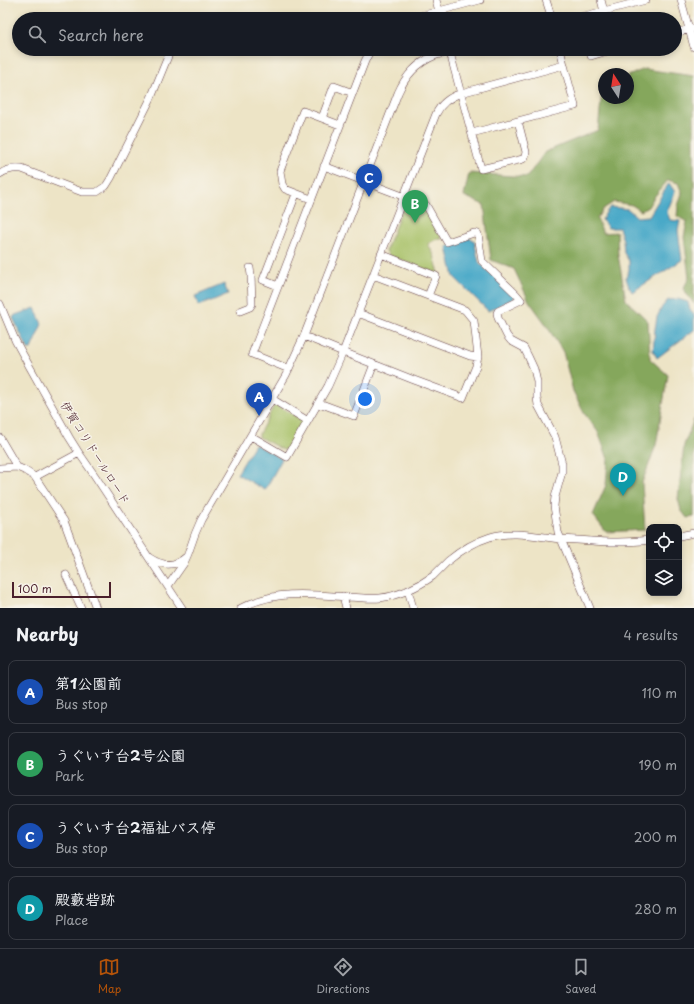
<!DOCTYPE html>
<html lang="en">
<head>
<meta charset="utf-8">
<style>
  :root { --surface:#171b24; --page:#20242c; --text:#f1f3f6; --muted:#9ea1a6; --line:#363941; --accent:#b45309 }
  body { margin:0; font-family:"Playpen Sans","Klee One",sans-serif; background:var(--page); color:var(--text) }
  .controls { position:absolute; right:12px; bottom:12px; display:grid; overflow:hidden; border-radius:8px; box-shadow:0 2px 6px #0003 }
  .controls button { width:36px; height:36px; display:grid; place-items:center; padding:0; border:0; border-bottom:1px solid var(--line); background:var(--surface); color:var(--text); font:20px sans-serif }
  .compass { position:absolute; left:598px; top:68px; width:36px; height:36px; border-radius:50%; background:var(--surface); box-shadow:0 2px 6px #0003; rotate:348deg }
  .scale { position:absolute; left:12px; bottom:10px; width:99px; box-sizing:border-box; padding-left:4px; border:2px solid #4a1f2b; border-top:0; font-size:11px; line-height:14px; white-space:nowrap; color:#4a1f2b; -webkit-text-stroke:3px #f7f3e8; paint-order:stroke }
  .you { position:absolute; left:365px; top:399px; width:14px; height:14px; margin:-10px; border:3px solid #fff; border-radius:50%; background:#1a73e8; box-shadow:0 0 0 6px #1a73e833 }
  .badge { display:grid; place-items:center; width:26px; height:26px; border-radius:50%; background:var(--accent); color:#fff; font-size:13px; font-weight:700 }
  .pin { position:absolute; translate:-50% -33px; filter:drop-shadow(0 1px 2px #0008) }
  .pin::after { content:''; position:absolute; top:21px; width:14px; height:12px; background:inherit; clip-path:polygon(0 0,100% 0,50% 100%) }
  .list { margin:0; padding:0; list-style:none }
  h2 { display:flex; justify-content:space-between; align-items:center; height:52px; margin:0; padding:0 16px; font-size:17px }
  h2 small { font-size:13px; font-weight:400; color:var(--muted) }
  .list li { display:grid; grid-template-columns:26px 1fr auto; gap:12px; align-items:center; box-sizing:border-box; height:64px; margin:0 8px 8px; padding:0 8px; border:1px solid var(--line); border-radius:8px }
  .list b { display:block; font-size:15px; white-space:nowrap }
  .list p { margin:0; font-size:13px; white-space:nowrap; color:var(--muted) }
  .list em { font-size:13px; font-style:normal; color:var(--muted) }
  .icon { flex:none; width:22px; height:22px; fill:none; stroke:currentColor; stroke-width:2; stroke-linecap:round; stroke-linejoin:round }
  .map { position:relative; flex:none; width:694px; height:608px; overflow:hidden }
  .search { position:absolute; background:var(--surface); box-shadow:0 2px 6px #0003; left:12px; right:12px; top:12px; height:44px; display:flex; align-items:center; gap:10px; box-sizing:border-box; padding:0 14px; border-radius:22px; color:var(--muted); font-size:15px }
  .sheet { height:340px; background:var(--surface) }
  nav { display:flex; justify-content:space-around; align-items:center; box-sizing:border-box; height:56px; border-top:1px solid var(--line); background:var(--surface); font-size:11px; color:var(--muted) }
  nav a { display:grid; justify-items:center; gap:2px }
  nav .on { color:var(--accent) }
  .map>svg:first-child { display:block }
  .green { fill:#a7c168; stroke:#78704a }
  .forest { fill:#85a75c; stroke:#686344 }
  .water { fill:#49a9c8; stroke:#4a647a }
  .lines { fill:none; stroke-linecap:round; stroke-linejoin:round }
  .minor-casing { stroke:#623d42; stroke-width:8 }
  .minor { stroke:#fff; stroke-width:7 }
  .labels { text-anchor:middle; stroke-width:3; stroke-linejoin:round; paint-order:stroke }
  .street-label { font-size:12px; fill:#4a1f2b; stroke:#f7f3e8 }
</style>
</head>
<body>
<div class="map">
<svg width="694" height="608" viewBox="0 0 694 608">
  <rect width="100%" height="100%" fill="#f7f3e8"/>
  <filter id="ink" filterUnits="userSpaceOnUse"><feTurbulence type="fractalNoise" baseFrequency=".025" numOctaves="2"/><feDisplacementMap in="SourceGraphic" scale="8" xChannelSelector="R" yChannelSelector="G"/><feConvolveMatrix kernelMatrix="1 2 1 2 8 2 1 2 1" color-interpolation-filters="sRGB"/></filter>
  <filter id="wash" filterUnits="userSpaceOnUse"><feTurbulence type="fractalNoise" baseFrequency=".012" numOctaves="4" result="noise"/><feDisplacementMap in="SourceGraphic" scale="16" xChannelSelector="R" yChannelSelector="G"/><feGaussianBlur stdDeviation="0.9" result="paint"/><feColorMatrix in="noise" values="0 0 0 0 0 0 0 0 0 0 0 0 0 0 0 0 0 1.4 0 .05"/><feComposite in="paint" operator="in"/></filter>
  <g filter="url(#wash)">
    <rect width="100%" height="100%" fill="#ede4c6"/>
    <path class="green" d="M 408,201 L 425,207 L 442,239 L 436,239 L 428,244 L 434,255 L 439,274 L 388,255 L 386,250 L 404,204 Z
      M 277,405 L 302,420 L 303,424 L 288,449 L 283,450 L 259,437 L 259,434 L 274,406 Z"/>
    <path class="forest" d="M 644,69 L 694,76 L 694,304 L 683,289 L 689,278 L 684,237 L 687,222 L 677,216 L 678,206 L 682,193 L 678,183 L 668,180 L 654,197 L 648,207 L 641,211 L 632,205 L 614,202 L 603,209 L 597,218 L 603,233 L 617,232 L 618,255 L 626,300 L 648,321 L 650,359 L 668,375 L 656,445 L 642,483 L 645,530 L 606,532 L 593,515 L 606,485 L 608,459 L 598,432 L 584,413 L 573,391 L 563,352 L 545,323 L 529,301 L 514,269 L 491,260 L 484,205 L 464,196 L 469,173 L 527,177 L 545,152 L 598,130 L 602,92 L 604,90 L 604,98 L 628,98 L 628,76 Z
      M 694,419 L 694,517 L 687,518 L 681,510 L 678,499 L 684,445 Z"/>
    <path class="water" d="M 669,183 L 675,192 L 667,212 L 670,220 L 680,221 L 678,230 L 682,260 L 632,292 L 629,287 L 626,278 L 629,270 L 629,261 L 624,253 L 623,240 L 619,228 L 608,228 L 602,220 L 605,214 L 610,207 L 628,209 L 637,217 L 649,216 Z
      M 470,238 L 474,240 L 479,262 L 513,295 L 513,299 L 488,311 L 454,277 L 447,247 Z
      M 224,284 L 228,294 L 199,306 L 195,296 Z
      M 678,299 L 688,302 L 690,310 L 694,315 L 694,330 L 657,358 L 653,351 L 655,329 L 657,317 L 662,307 L 668,300 Z
      M 35,308 L 42,324 L 31,349 L 28,349 L 13,318 L 15,315 Z
      M 255,444 L 282,459 L 265,490 L 237,474 Z"/>
  </g>
  <g filter="url(#ink)">
    <g class="lines">
      <g class="minor-casing">
        <path id="minor" d="M 436,0 L 441,19
          M 546,0 L 552,19
          M 601,0 L 606,19
          M 681,0 L 694,47
          M 409,19 L 480,0
          M 573,19 L 646,0
          M 675,33 L 694,28
          M 449,49 L 481,169 L 523,159 L 525,157 L 526,152 L 518,121
          M 591,56 L 614,49
          M 322,118 L 334,86 L 353,93
          M 472,133 L 575,106 L 564,65
          M 324,166 L 426,205 L 447,242 L 474,233 L 478,234 L 482,261 L 516,294 L 521,300 L 498,311 L 497,313 L 498,318 L 507,336 L 511,341 L 524,348 L 528,356 L 534,369 L 537,382 L 537,398 L 538,405 L 555,437 L 562,464 L 562,472 L 555,497 L 554,506 L 558,532 L 590,608
          M 0,174 C 7,169 14,168 22,169 L 82,192 L 97,192 L 106,186 L 111,178 L 151,98 L 171,49
          M 311,199 L 285,189 L 282,184 L 280,171 L 303,111 L 340,125
          M 381,254 L 436,276 L 428,296
          M 278,286 L 263,280 L 296,194
          M 0,304 L 15,340 L 22,353 L 69,437 L 79,453 L 95,476 L 182,608
          M 240,311 L 250,307 L 252,304 L 251,275 L 250,268
          M 358,313 L 470,356 L 478,357
          M 304,336 L 343,352 L 436,114 C 441,103 450,97 461,93 L 564,65 L 560,49
          M 289,369 L 252,354 L 365,61 L 371,49
          M 272,399 L 308,421
          M 319,403 L 354,416 L 374,364
          M 251,436 L 287,457 L 328,386 L 343,352 L 414,380 L 463,398 L 476,366 L 478,357 L 474,321 L 465,310 L 373,275
          M 0,438 L 17,467
          M 0,468 L 17,467 L 24,470 L 35,477 L 64,521 L 96,608
          M 35,477 L 79,453
          M 679,536 L 694,533
          M 150,558 C 162,566 175,567 186,557
          M 66,575 L 81,608
          M 168,586 L 184,563 L 188,554 L 195,534 L 201,520 L 286,375 L 304,336 L 398,93 C 405,77 417,63 434,56 C 442,53 451,51 459,49
          M 408,590 L 413,608
          M 343,596 L 346,608
          M 241,608 C 275,590 309,594 347,597 C 358,597 369,599 380,598 C 398,596 418,587 433,576 C 438,571 443,566 448,561 C 460,551 474,542 490,537 C 513,530 538,537 562,539 C 591,541 620,544 649,540"/>
      </g>
      <use href="#minor" class="minor"/>
    </g>
  </g>
  <g class="labels">
    <g class="street-label">
      <text transform="translate(95 453) rotate(58)" y="4">伊賀コリドールロード</text>
    </g>
  </g>
</svg>
<div class="controls">
<button><svg class="icon" aria-label="locate" viewBox="0 0 24 24"><circle cx="12" cy="12" r="6"/><path d="M12 2v4M12 18v4M2 12h4M18 12h4"/></svg></button>
<button><svg class="icon" aria-label="layers" viewBox="0 0 24 24"><path d="M12 4l9 5-9 5-9-5zM3 14l9 5 9-5"/></svg></button>
</div>
<svg class="compass" viewBox="-18 -18 36 36"><path d="M0-13l5 13h-10z" fill="#e53935"/><path d="M0 13l5-13h-10z" fill="#9ea1a6"/></svg>
<div class="scale">100 m</div>
<div class="you"></div>
<div class="pin badge" style="left:259px;top:416px;background:#1a4fb4">A</div>
<div class="pin badge" style="left:415px;top:223px;background:#2e9e5b">B</div>
<div class="pin badge" style="left:369px;top:197px;background:#1a4fb4">C</div>
<div class="pin badge" style="left:623px;top:496px;background:#0f9aa8">D</div>
<div class="search"><svg class="icon" aria-label="search" viewBox="0 0 24 24"><circle cx="10" cy="10" r="6"/><path d="M15 15l6 6"/></svg>Search here</div>
</div>
<section class="sheet">
<h2>Nearby<small>4 results</small></h2>
<ul class="list">
<li><span class="badge" style="background:#1a4fb4">A</span><div><b>第1公園前</b><p>Bus stop</p></div><em>110 m</em></li>
<li><span class="badge" style="background:#2e9e5b">B</span><div><b>うぐいす台2号公園</b><p>Park</p></div><em>190 m</em></li>
<li><span class="badge" style="background:#1a4fb4">C</span><div><b>うぐいす台2福祉バス停</b><p>Bus stop</p></div><em>200 m</em></li>
<li><span class="badge" style="background:#0f9aa8">D</span><div><b>殿藪砦跡</b><p>Place</p></div><em>280 m</em></li>
</ul>
</section>
<nav>
<a class="on"><svg class="icon" aria-label="map" viewBox="0 0 24 24"><path d="M3 6l6-2 6 2 6-2v14l-6 2-6-2-6 2zM9 4v14M15 6v14"/></svg>Map</a>
<a><svg class="icon" aria-label="directions" viewBox="0 0 24 24"><path d="M12 3l9 9-9 9-9-9zM9 14v-3h6M13 9l2 2-2 2"/></svg>Directions</a>
<a><svg class="icon" aria-label="saved" viewBox="0 0 24 24"><path d="M7 4h10v16l-5-4-5 4z"/></svg>Saved</a>
</nav>
</body>
</html>
